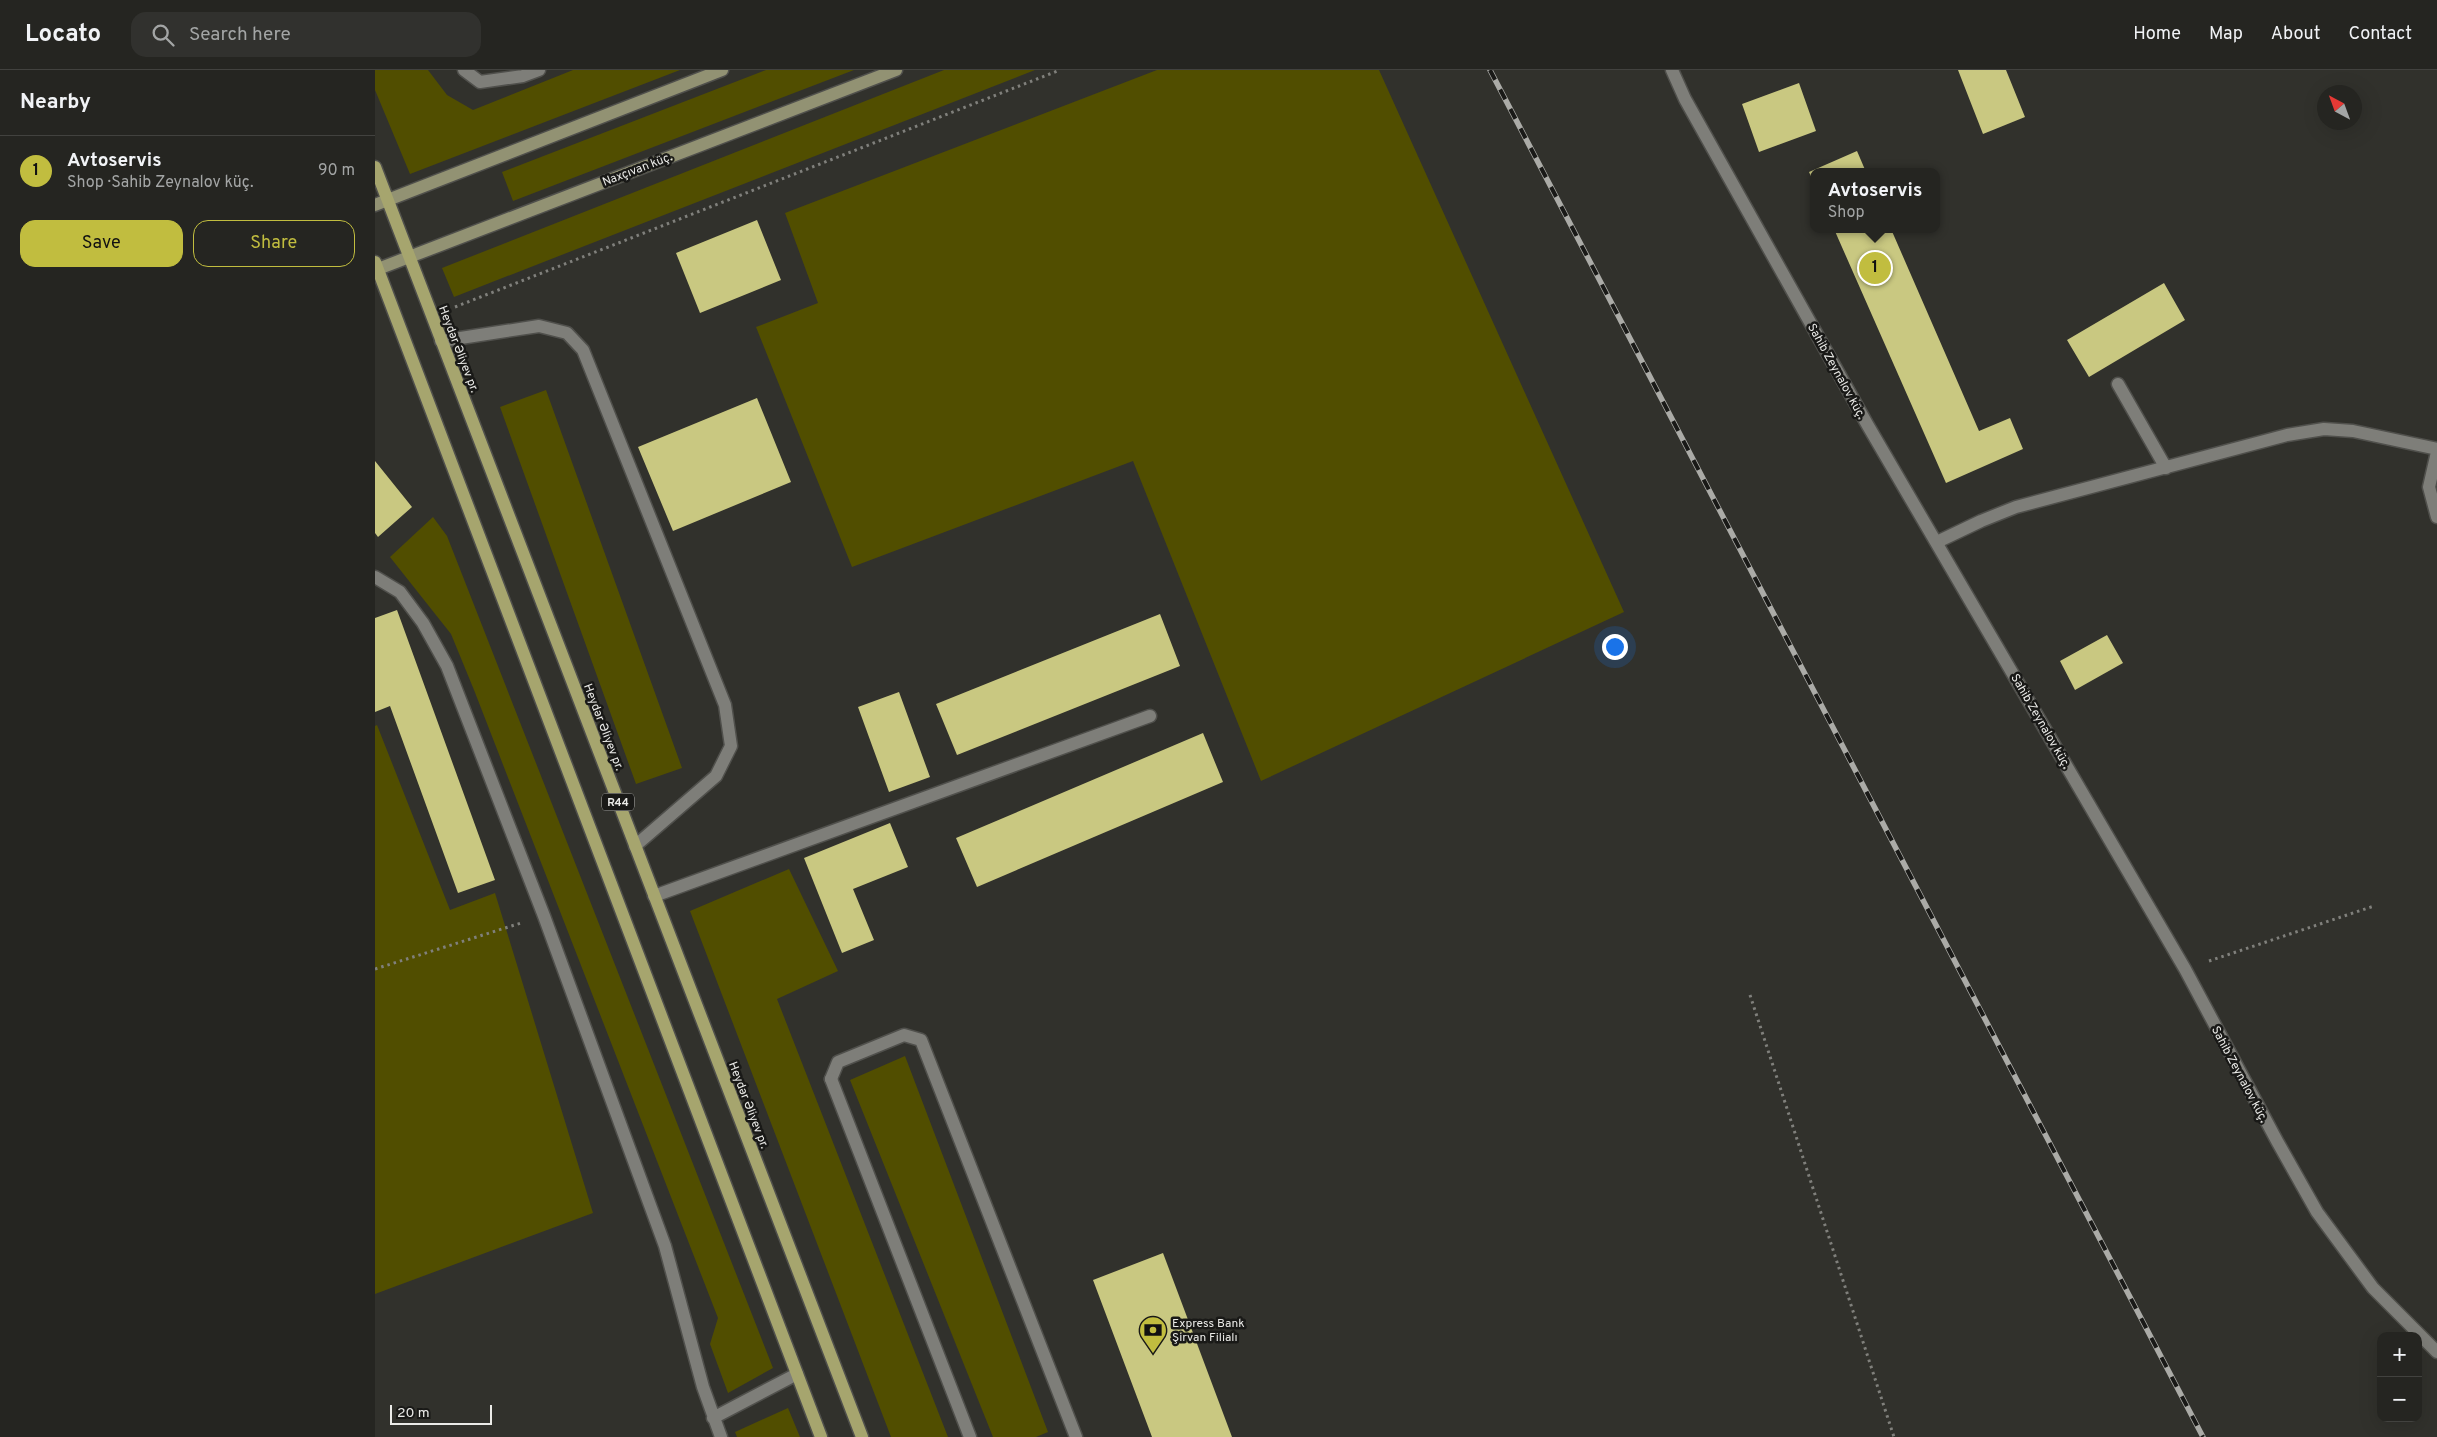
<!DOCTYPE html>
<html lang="en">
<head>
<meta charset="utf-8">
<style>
  :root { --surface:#252521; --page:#31312e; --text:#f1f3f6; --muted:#a3a5a5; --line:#42423f; --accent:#c1bd3f }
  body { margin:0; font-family:Overpass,sans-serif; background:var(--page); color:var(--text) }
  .controls { position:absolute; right:15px; bottom:15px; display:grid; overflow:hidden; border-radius:10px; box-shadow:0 5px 20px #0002 }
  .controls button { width:45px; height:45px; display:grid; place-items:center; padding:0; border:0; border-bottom:1px solid var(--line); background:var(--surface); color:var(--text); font:25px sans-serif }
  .compass { position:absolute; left:1942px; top:15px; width:45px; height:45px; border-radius:50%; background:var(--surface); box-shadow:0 5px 20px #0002; rotate:319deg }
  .scale { position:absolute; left:15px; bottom:12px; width:102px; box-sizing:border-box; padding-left:5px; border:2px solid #ebebe8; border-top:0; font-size:14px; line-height:18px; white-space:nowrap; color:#ebebe8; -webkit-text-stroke:4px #191917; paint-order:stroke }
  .you { position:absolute; left:1239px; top:576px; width:18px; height:18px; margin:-12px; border:4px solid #fff; border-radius:50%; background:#1a73e8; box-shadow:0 0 0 8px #1a73e833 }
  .badge { display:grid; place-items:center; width:32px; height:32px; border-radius:50%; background:var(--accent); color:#111; font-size:16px; font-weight:700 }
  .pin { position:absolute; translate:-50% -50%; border:2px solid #fff; box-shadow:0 1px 5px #0006 }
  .popup { position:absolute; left:1435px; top:98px; width:130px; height:65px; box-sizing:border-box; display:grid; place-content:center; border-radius:10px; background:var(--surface); filter:drop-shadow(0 1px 4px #0005); font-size:16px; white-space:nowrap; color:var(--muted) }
  .popup b { font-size:19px; color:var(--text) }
  .popup::after { content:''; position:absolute; left:50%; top:100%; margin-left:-10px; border:10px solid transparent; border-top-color:var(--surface) }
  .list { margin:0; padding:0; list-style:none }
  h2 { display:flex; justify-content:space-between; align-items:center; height:65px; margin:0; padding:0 20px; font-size:21px }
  h2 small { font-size:16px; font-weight:400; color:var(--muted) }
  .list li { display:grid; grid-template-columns:32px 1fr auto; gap:15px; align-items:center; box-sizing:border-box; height:70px; padding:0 20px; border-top:1px solid var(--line) }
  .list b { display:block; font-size:19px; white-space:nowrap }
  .list p { margin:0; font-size:16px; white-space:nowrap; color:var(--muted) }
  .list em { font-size:16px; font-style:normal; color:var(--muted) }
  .actions { display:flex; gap:10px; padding:15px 20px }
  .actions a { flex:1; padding:11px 0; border:1px solid var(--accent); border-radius:15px; text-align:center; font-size:18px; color:var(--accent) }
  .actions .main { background:var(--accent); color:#111 }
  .icon { flex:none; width:28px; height:28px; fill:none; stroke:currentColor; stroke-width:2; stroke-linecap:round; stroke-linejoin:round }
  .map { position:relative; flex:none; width:2062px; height:1367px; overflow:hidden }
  header { display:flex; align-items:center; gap:30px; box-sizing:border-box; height:70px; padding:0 25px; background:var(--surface); border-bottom:1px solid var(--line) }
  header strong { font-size:24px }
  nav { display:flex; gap:28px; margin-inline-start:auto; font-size:18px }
  .search { width:350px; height:45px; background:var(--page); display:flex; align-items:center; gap:12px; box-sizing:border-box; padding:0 18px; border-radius:15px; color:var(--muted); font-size:19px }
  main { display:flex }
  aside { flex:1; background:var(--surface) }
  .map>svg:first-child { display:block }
  .green { fill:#514e00 }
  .building { fill:#c9c881 }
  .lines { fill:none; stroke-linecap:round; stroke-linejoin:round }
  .service-casing { stroke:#50504c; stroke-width:15 }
  .minor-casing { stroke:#50504c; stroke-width:15 }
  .secondary-casing { stroke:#50504c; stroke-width:15 }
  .primary-casing { stroke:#50504c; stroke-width:15 }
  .path { stroke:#80807c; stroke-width:3; stroke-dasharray:2.5 4; stroke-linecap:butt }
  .service { stroke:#7e7e79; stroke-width:12 }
  .minor { stroke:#7e7e79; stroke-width:12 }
  .secondary { stroke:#929273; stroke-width:12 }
  .primary { stroke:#a6a56e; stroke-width:12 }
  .rail-casing { stroke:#ababa7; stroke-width:5.5 }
  .rail { stroke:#191917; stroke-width:4; stroke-dasharray:11; stroke-linecap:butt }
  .labels { text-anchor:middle; stroke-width:5; stroke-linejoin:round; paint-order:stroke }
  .shield { fill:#191917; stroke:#acaca9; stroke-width:1 }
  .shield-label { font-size:11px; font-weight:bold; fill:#ebebe8 }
  .street-label { font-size:12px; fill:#ebebe8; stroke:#191917 }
  .poi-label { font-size:12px; fill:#ebebe8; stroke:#191917; text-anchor:start }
</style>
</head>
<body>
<header>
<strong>Locato</strong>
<div class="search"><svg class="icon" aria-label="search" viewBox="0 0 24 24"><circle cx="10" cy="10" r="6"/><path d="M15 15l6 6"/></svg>Search here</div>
<nav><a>Home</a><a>Map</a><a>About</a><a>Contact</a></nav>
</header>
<main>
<aside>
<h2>Nearby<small></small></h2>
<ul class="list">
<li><span class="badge">1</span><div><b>Avtoservis</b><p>Shop · Sahib Zeynalov küç.</p></div><em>90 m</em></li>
</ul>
<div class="actions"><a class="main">Save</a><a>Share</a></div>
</aside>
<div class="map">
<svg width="2062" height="1367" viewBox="0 0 2062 1367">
  <rect width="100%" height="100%" fill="#31312c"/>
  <path class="green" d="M 0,0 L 53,0 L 72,25 L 98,40 L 198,0 L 305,0 L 35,104 L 0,20 Z
    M 391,0 L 479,0 L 138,131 L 127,102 Z
    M 569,0 L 660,0 L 79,227 L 67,198 Z
    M 782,0 L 1004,0 L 1249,542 L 886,711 L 758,391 L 477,497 L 381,257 L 443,233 L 410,143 Z
    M 171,320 L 307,698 L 261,714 L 125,337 Z
    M 58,447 L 72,466 L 398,1298 L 353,1323 L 335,1274 L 343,1248 L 99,620 L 76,564 L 15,487 Z
    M 2,655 L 75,840 L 120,823 L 218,1143 L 0,1224 L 0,656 Z
    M 414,799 L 463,901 L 402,929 L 573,1367 L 516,1367 L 315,841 Z
    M 530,986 L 673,1362 L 661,1367 L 618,1367 L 475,1010 Z
    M 413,1338 L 425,1367 L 362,1367 L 360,1362 Z"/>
  <path class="building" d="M 1583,0 L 1631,0 L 1650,47 L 1608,64 Z
    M 1424,13 L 1441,61 L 1384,82 L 1367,34 Z
    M 1482,81 L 1491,102 L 1439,102 L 1439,113 L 1434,102 Z
    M 382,150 L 406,210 L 325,243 L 301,183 Z
    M 1459,159 L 1516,159 L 1604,361 L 1635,348 L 1648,379 L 1571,413 Z
    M 1789,213 L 1810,250 L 1714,307 L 1692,270 Z
    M 382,328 L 416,412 L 298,461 L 263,377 Z
    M 0,391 L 37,437 L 3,467 L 0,463 Z
    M 22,540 L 120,810 L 83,823 L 15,636 L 0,642 L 0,548 Z
    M 785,544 L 805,596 L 582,685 L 561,634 Z
    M 1732,565 L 1748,593 L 1700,620 L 1685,591 Z
    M 524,622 L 555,707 L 514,722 L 483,637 Z
    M 828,663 L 848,712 L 602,817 L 581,768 Z
    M 515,753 L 533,797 L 478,819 L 499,870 L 467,883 L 429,788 Z
    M 788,1183 L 857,1367 L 777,1367 L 718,1210 Z"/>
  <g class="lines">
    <g class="service-casing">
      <path id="service" d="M 66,271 L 164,256 L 192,263 L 208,280 L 350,635 L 356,676 L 341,706 L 260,776
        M 1743,314 L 1791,398
        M 2062,382 L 2054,417 L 2062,447
        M 1562,472 L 1606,451 L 1641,437 L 1912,365 L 1949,359 L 1978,361 L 2062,379
        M 279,826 L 775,646
        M 456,1009 L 463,992 L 529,965 L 546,970 L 701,1367"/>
    </g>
    <g class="minor-casing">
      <path id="minor" d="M 89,0 L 105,12 L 148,6 L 164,0
        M 1297,0 L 1310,29 L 1492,354 L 1810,899 L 1902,1071 L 1942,1142 L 1998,1218 L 2062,1282
        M 0,507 L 25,522 L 48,553 L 72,596 L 169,846 L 290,1176 L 328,1317 L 346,1367
        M 456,1009 L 595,1367
        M 338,1348 L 422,1304"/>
    </g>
    <g class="secondary-casing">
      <path id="secondary" d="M 0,135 L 347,0
        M 3,199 L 521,0"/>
    </g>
    <g class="primary-casing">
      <path id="primary" d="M 0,97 L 487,1367
        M 0,192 L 446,1367"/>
    </g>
    <path class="path" d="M 80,237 L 685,0
      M 1834,891 L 1999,836
      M 0,899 L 146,853
      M 1375,925 L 1519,1367"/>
    <use href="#service" class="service"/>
    <use href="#minor" class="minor"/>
    <use href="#secondary" class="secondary"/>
    <use href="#primary" class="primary"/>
    <g class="rail-casing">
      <path id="rail" d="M 1115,0 L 1828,1367"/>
    </g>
    <use href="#rail" class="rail"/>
  </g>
  <defs>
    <g id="bank-pin" transform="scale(1.4375)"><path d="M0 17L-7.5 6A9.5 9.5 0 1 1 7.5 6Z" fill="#c1bd3f" stroke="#191917"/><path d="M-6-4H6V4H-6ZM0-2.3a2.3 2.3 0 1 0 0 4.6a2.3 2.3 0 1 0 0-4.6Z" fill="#111"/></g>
  </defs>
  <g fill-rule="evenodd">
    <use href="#bank-pin" x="778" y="1260"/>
  </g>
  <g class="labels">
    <rect class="shield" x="227" y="723.5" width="32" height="17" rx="4"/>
    <g class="shield-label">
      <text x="243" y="736">R44</text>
    </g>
    <g class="street-label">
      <text transform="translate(262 99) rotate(-21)" y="4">Naxçıvan küç.</text>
      <text transform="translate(84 279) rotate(69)" y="4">Heydər Əliyev pr.</text>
      <text transform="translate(1462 301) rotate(61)" y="4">Sahib Zeynalov küç.</text>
      <text transform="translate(1666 651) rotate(60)" y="4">Sahib Zeynalov küç.</text>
      <text transform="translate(229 657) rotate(69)" y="4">Heydər Əliyev pr.</text>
      <text transform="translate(1865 1004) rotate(62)" y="4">Sahib Zeynalov küç.</text>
      <text transform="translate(374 1035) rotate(69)" y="4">Heydər Əliyev pr.</text>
    </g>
    <g class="poi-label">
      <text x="797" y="1257">Express Bank<tspan x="797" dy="14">Şirvan Filialı</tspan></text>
    </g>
  </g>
</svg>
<div class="controls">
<button>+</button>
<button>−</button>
</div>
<svg class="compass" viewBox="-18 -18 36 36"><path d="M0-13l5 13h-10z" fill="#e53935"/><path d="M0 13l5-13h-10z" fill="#a3a5a5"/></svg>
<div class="scale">20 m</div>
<div class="you"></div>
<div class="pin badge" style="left:1500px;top:198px">1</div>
<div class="popup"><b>Avtoservis</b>Shop</div>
</div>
</main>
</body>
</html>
